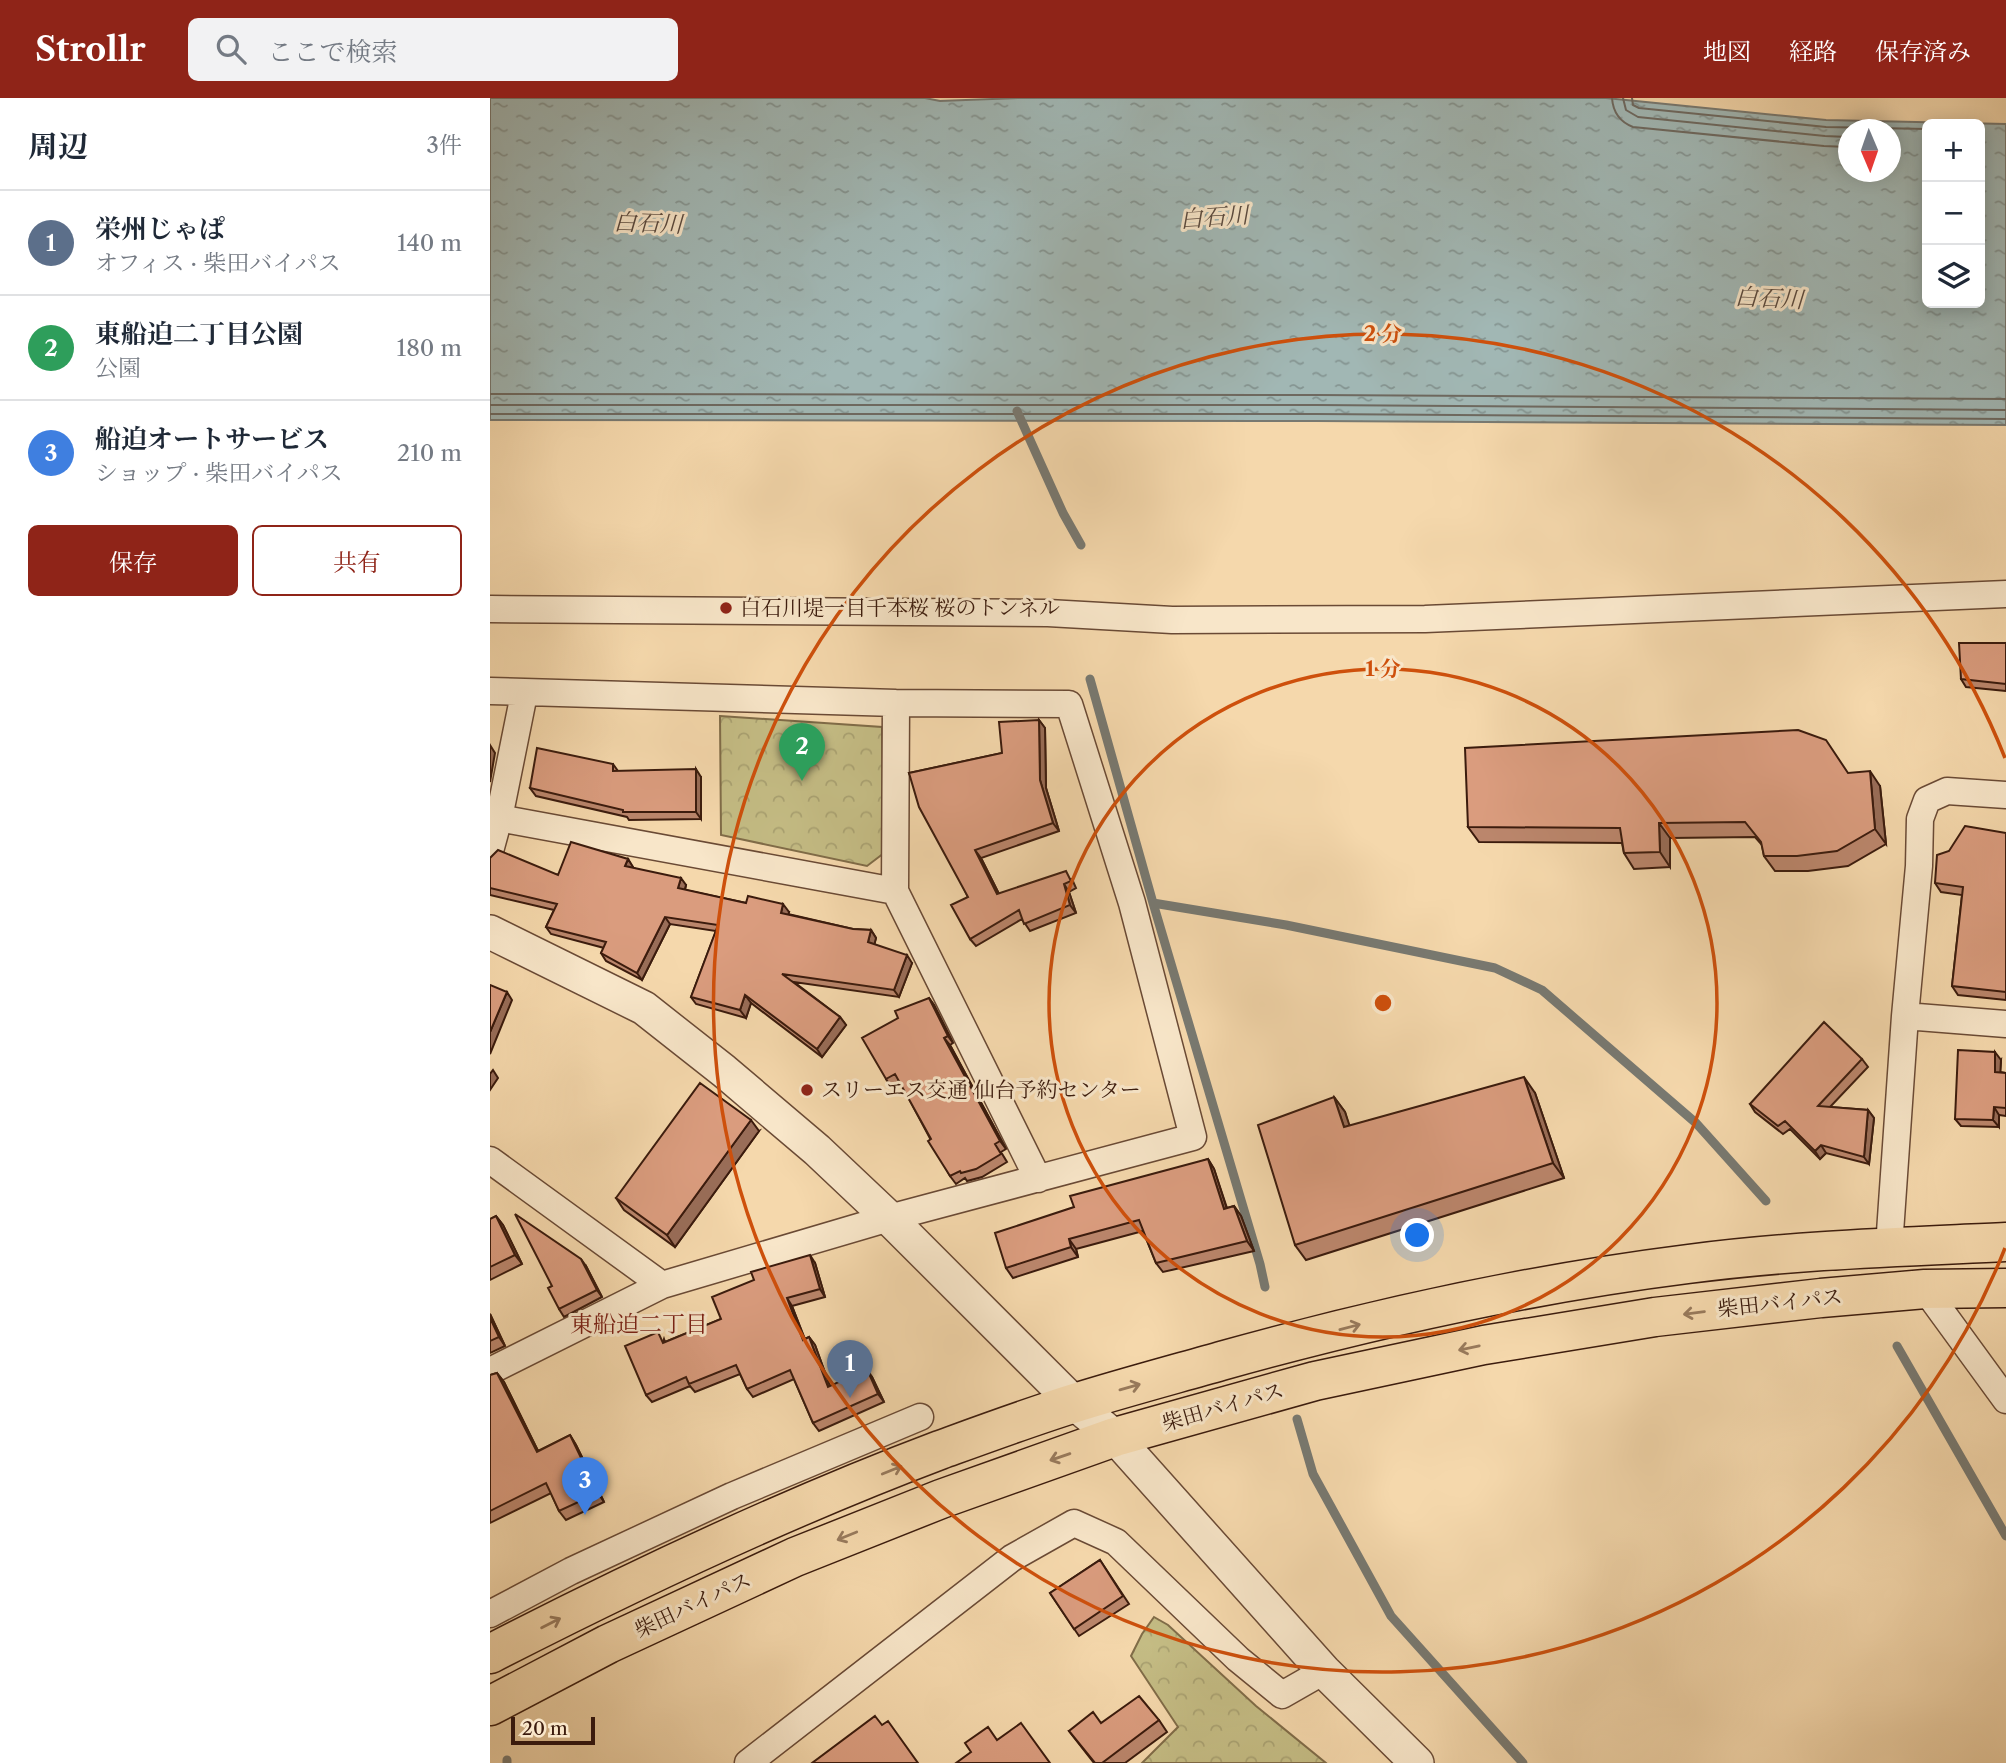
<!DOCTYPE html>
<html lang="ja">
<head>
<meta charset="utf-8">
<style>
  :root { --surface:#fff; --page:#f2f2f3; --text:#1f2937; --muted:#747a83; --line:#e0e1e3; --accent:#8f2418 }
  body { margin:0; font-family:"Libre Caslon Text","Noto Serif JP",serif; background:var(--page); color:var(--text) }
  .controls { position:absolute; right:21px; top:21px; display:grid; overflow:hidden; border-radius:10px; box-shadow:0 4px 18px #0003 }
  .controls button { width:63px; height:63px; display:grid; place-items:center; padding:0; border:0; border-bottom:2px solid var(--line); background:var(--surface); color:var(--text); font:35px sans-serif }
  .compass { position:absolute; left:1348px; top:21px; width:63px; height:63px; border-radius:50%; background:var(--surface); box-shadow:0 4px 18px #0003; rotate:178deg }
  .scale { position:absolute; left:21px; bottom:18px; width:84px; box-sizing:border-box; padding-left:7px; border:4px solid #3b1b0d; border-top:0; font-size:19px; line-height:24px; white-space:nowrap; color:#3b1b0d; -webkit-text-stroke:5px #f8e6c9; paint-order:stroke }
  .you { position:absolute; left:928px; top:1138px; width:24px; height:24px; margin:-18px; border:5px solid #fff; border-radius:50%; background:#1a73e8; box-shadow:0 0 0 10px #1a73e833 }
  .badge { display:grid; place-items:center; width:46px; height:46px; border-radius:50%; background:var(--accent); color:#fff; font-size:23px; font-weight:700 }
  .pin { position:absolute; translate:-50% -58px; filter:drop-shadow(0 2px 4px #0008) }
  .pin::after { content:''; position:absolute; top:37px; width:24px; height:21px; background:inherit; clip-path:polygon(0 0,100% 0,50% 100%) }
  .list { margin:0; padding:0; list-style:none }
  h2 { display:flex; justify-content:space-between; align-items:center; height:91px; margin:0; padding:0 28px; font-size:30px }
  h2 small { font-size:23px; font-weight:400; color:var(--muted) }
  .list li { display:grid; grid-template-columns:46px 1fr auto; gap:21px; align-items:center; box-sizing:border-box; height:105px; padding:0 28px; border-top:2px solid var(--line) }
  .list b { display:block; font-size:26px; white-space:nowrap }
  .list p { margin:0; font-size:23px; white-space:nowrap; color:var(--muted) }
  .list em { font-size:23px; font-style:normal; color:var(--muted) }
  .actions { display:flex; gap:14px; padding:21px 28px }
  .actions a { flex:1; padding:16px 0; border:2px solid var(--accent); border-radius:10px; text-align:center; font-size:24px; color:var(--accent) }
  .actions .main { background:var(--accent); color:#fff }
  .icon { flex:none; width:38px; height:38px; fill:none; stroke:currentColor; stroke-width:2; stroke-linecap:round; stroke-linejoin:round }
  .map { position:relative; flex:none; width:1516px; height:1665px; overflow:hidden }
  header { display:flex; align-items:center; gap:42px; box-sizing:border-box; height:98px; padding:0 35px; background:var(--accent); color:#fff }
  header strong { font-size:33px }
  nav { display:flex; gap:38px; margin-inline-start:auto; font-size:24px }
  .search { width:490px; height:63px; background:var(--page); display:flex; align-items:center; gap:18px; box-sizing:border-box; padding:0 24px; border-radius:10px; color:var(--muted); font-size:26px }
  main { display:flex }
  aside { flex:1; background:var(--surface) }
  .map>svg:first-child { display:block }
  .forest { fill:url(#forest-crowns); stroke:#806c48; stroke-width:2 }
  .water { fill:url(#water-ripples); stroke:#787971; stroke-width:2; fill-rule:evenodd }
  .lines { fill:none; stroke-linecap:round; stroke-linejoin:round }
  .shore { stroke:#6e6960; stroke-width:2 }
  .stream { stroke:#787971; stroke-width:9 }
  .minor-casing { stroke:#6a4a35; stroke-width:29 }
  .tertiary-casing { stroke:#6a4a35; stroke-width:36 }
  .trunk-casing { stroke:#3b1b0d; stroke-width:41 }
  .minor { stroke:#f8e6c9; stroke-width:26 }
  .tertiary { stroke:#f8e6c9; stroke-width:33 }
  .trunk { stroke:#f5d8ac; stroke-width:38 }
  .wall { fill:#bb866c; stroke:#3b1b0d; stroke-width:2 }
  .shaded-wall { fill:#996d58; stroke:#3b1b0d; stroke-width:2 }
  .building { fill:#da9c7e; stroke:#3b1b0d; stroke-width:2 }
  .oneway { stroke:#987a5c }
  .ring { fill:none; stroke:#ce500c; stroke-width:3.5 }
  .poi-dot { fill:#8f2418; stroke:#f8e6c9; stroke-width:2.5 }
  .labels { text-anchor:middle; stroke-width:6; stroke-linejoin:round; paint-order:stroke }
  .poi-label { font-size:21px; fill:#3b1b0d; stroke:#f8e6c9; text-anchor:start }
  .street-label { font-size:21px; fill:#3b1b0d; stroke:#f8e6c9 }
  .water-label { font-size:23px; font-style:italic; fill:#5a4a3f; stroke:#f8e6c9 }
  .neighbourhood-label { font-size:23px; fill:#7a1f14; stroke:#f8e6c9 }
  .centre { fill:#ce500c; stroke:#f8e6c9; stroke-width:3.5 }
  .ring-label { font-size:21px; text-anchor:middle; font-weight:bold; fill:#ce500c; stroke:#f8e6c9; stroke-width:6; stroke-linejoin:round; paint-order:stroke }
</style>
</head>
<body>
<header>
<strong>Strollr</strong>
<div class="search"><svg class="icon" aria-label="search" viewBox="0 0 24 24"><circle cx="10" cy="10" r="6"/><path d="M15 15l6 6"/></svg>ここで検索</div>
<nav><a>地図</a><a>経路</a><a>保存済み</a></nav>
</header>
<main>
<aside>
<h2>周辺<small>3件</small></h2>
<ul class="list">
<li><span class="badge" style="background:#5c6f8a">1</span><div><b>栄州じゃぱ</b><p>オフィス · 柴田バイパス</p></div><em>140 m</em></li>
<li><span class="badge" style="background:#2e9e5b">2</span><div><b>東船迫二丁目公園</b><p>公園</p></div><em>180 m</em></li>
<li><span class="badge" style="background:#3f7fe0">3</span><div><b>船迫オートサービス</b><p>ショップ · 柴田バイパス</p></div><em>210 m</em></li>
</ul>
<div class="actions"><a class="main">保存</a><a>共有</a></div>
</aside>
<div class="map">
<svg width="1516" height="1665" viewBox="0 0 1516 1665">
  <defs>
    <pattern id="forest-crowns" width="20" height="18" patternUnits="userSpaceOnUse" patternTransform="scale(1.75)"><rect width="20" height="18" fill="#c4bc84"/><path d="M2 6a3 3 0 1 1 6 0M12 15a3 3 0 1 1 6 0" fill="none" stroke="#a9a171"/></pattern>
    <pattern id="water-ripples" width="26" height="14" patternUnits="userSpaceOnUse" patternTransform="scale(1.75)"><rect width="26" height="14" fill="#a1b7b4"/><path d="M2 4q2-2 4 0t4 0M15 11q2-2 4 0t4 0" fill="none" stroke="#849491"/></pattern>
  </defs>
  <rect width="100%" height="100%" fill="#f5d8ac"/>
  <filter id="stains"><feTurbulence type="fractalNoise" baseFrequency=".00286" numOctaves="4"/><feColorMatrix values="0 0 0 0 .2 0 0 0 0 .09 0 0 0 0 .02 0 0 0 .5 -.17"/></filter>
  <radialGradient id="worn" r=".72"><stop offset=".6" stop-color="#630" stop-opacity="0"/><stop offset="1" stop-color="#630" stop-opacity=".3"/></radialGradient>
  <path class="forest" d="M 230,618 L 392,629 L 394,755 L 377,768 L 231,737 Z
    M 664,1519 L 678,1527 L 766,1608 L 836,1665 L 652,1665 L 688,1629 L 641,1558 L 652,1536 Z"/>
  <path class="water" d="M 0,0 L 435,0 L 450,3 L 528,0 L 1116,0 L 1336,22 L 1516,26 L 1516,327 L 827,323 L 0,322 ZM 1437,26 L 1490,26 L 1490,205 L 1437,205 ZM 1358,32 L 1400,32 L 1400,74 L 1358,74 Z"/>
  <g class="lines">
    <path class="shore" d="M 1122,0 C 1123,14 1130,24 1143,29 L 1334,48 L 1358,49
      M 1133,0 L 1136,12 L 1148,19 L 1335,38 L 1358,39
      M 1142,0 L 1143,7 L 1149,10 L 1336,29 L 1437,31
      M 0,296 L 827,297 L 1516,301
      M 0,307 L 827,307 L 1516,312
      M 0,316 L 827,316 L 1516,321"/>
    <path class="stream" d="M 527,313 L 573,415 L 591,447
      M 600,581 L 663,805 L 770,1166 L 775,1189
      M 663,805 L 796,827 L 1005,870 L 1052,892 L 1206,1025 L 1276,1103
      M 1407,1248 L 1516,1438
      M 807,1321 L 823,1376 L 901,1518 L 1033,1665
      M 17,1665 L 17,1662"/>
    <g class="minor-casing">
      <path id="minor" d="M 0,511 L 558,515 L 682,522 L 935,521 L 1516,496
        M 0,593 L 406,605 L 579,606 L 642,805 L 703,1039 L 399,1120 L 172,1187 L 0,1062
        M 406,605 L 405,793 L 548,1081
        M 9,720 L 405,793
        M 0,753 L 9,720 L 34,596
        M 1415,918 L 1516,926
        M 1399,1149 L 1415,918 L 1429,768 L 1430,721 L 1437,702 L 1457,693 L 1516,697
        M 1435,1191 L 1516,1302
        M 0,1273 L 172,1187
        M 0,1516 L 81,1473 L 242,1398 L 430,1319
        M 258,1665 L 522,1460 L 584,1425 L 626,1444 L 748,1561 L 792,1597 L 834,1573"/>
    </g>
    <g class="tertiary-casing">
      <path id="tertiary" d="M 0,834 L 154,910 L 234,973 L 327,1052 L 399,1120 L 584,1305 L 625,1339 L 834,1573 L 927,1665"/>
    </g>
    <g class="trunk-casing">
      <path id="trunk" d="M 0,1556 C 146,1481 296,1410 450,1352 C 494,1336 540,1319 585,1305 C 633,1290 682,1277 731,1263 C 885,1220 1039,1186 1198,1166 C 1304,1152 1410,1149 1516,1144
        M 0,1608 L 118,1546 L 305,1459 L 451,1401 L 625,1339 L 825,1283 L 994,1247 L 1165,1219 L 1331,1200 L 1435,1191 L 1516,1190"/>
    </g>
    <use href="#minor" class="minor"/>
    <use href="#tertiary" class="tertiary"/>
    <use href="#trunk" class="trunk"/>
  </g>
  <path class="wall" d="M 1516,545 L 1516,593 L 1476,589 L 1471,581 Z
    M 549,622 L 555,630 L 556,690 L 569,733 L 491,760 L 509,796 L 582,781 L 586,790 L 579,794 L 586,815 L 540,833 L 532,821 L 486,848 L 480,841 L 478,799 L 419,675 L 512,655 Z
    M 123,666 L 128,673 L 211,679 L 211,721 L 139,722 L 137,719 L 46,698 L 40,690 Z
    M 1358,675 L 1390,688 L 1396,746 L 1358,768 L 1318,773 L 1285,773 L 1274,758 L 1272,747 L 1265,739 L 1180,740 L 1180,769 L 1144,771 L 1134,755 L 1132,745 L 989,744 L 978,729 Z
    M 1516,735 L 1516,902 L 1468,897 L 1462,888 L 1472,797 L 1451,794 L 1445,785 L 1459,753 Z
    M 0,760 L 68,777 L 138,761 L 143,770 L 196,787 L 195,792 L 299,814 L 298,816 L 363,831 L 381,832 L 386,840 L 384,847 L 422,865 L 409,899 L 304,884 L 350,919 L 356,927 L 332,959 L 261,905 L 256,920 L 206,906 L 201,899 L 226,833 L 180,826 L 152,882 L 116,863 L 111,855 L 114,850 L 61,836 L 56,829 L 64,812 L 0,797 Z
    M 439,900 L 444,907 L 463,945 L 460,947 L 516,1051 L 511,1054 L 517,1064 L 492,1079 L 477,1083 L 475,1080 L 466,1086 L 460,1078 L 410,984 L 401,989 L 396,981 L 408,920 Z
    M 1372,961 L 1378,969 L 1340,1009 L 1378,1012 L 1384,1020 L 1379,1066 L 1336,1055 L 1330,1061 L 1300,1031 L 1293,1036 L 1265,1014 L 1260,1006 Z
    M 1511,962 L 1510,974 L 1516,975 L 1516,1018 L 1509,1017 L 1509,1029 L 1471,1028 L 1465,1021 Z
    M 1045,995 L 1074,1080 L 816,1162 L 805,1147 L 844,999 L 855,1014 L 859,1028 Z
    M 269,1033 L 185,1149 L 134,1112 L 126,1100 Z
    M 718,1061 L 724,1071 L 737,1110 L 744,1108 L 751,1118 L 764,1153 L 673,1174 L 666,1165 L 653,1133 L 586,1151 L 588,1159 L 523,1180 L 516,1170 L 584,1109 Z
    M 6,1118 L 13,1127 L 32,1166 L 0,1182 L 0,1121 Z
    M 325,1165 L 335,1199 L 302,1208 L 315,1241 L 319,1239 L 325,1247 L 340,1288 L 382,1279 L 394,1304 L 329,1333 L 323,1325 L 304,1281 L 263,1299 L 257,1291 L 250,1276 L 205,1294 L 200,1288 L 162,1304 L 156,1297 L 174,1241 L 175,1244 L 231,1221 Z
    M 96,1168 L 112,1199 L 74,1219 L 69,1211 Z
    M 0,1216 L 15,1248 L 0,1255 Z
    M 7,1275 L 14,1284 L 48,1353 L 80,1337 L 86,1347 L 114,1404 L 76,1422 L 69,1413 L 61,1395 L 0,1425 L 0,1277 Z
    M 610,1462 L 639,1506 L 589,1538 L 560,1495 Z
    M 669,1622 L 677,1634 L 635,1665 L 604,1665 L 579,1633 L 611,1625 Z"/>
  <path class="shaded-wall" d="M 549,622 L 555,630 L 556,690 L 569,733 L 563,725 L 550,682 Z
    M 0,647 L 5,655 L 0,684 Z
    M 206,671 L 211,679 L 211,721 L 206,714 Z
    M 1380,673 L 1390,688 L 1396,746 L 1385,731 Z
    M 1169,725 L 1180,740 L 1180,769 L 1170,754 Z
    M 485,752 L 491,760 L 513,804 L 507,796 Z
    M 138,761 L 143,769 L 141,776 L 135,768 Z
    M 191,780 L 196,787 L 193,798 L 188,790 Z
    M 574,786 L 579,794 L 586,815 L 580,807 Z
    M 293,806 L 299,814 L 297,822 L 291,815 Z
    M 175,819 L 180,826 L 152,882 L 147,875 Z
    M 381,832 L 386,840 L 383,852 L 378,844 Z
    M 417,857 L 422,865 L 409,899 L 404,892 Z
    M 17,894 L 22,902 L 0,956 L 0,934 Z
    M 255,897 L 261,905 L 256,920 L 250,912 Z
    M 439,900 L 444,907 L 463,945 L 458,938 Z
    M 350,919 L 356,927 L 332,959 L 327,951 Z
    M 454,940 L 460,947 L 516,1051 L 510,1043 Z
    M 1505,954 L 1511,962 L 1510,982 L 1505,974 Z
    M 3,972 L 8,980 L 0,992 L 0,976 Z
    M 1034,979 L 1045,995 L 1074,1080 L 1063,1065 Z
    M 844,999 L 855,1014 L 865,1044 L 854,1029 Z
    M 1504,1009 L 1509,1017 L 1509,1029 L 1503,1022 Z
    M 1378,1012 L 1384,1020 L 1379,1066 L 1374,1059 Z
    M 261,1022 L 269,1033 L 185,1149 L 177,1137 Z
    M 1331,1047 L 1336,1055 L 1330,1061 L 1325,1053 Z
    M 718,1061 L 724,1071 L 740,1121 L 734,1111 Z
    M 744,1108 L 751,1118 L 764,1153 L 757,1143 Z
    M 6,1118 L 13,1127 L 32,1166 L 25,1157 Z
    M 579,1141 L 586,1151 L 588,1159 L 581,1149 Z
    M 320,1157 L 325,1165 L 335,1199 L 330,1191 Z
    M 91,1161 L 96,1168 L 112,1199 L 107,1192 Z
    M 297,1200 L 302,1208 L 318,1250 L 313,1242 Z
    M 0,1216 L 15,1248 L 9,1239 L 0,1220 Z
    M 319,1239 L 325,1247 L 343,1297 L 338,1289 Z
    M 377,1271 L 382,1279 L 394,1304 L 388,1296 Z
    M 7,1275 L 14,1284 L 53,1363 L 47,1354 Z
    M 80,1337 L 86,1347 L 114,1404 L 108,1395 Z"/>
  <path class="building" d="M 1469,545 L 1516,545 L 1516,586 L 1471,581 Z
    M 549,622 L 550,682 L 563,725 L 485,752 L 507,796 L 576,773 L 581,783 L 574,786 L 580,807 L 534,826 L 529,812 L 480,841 L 461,807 L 478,799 L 429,709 L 419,675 L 512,655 L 509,624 Z
    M 1308,632 L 1336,642 L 1358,675 L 1380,673 L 1385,731 L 1347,753 L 1307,758 L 1274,758 L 1271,744 L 1255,724 L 1169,725 L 1170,754 L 1134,755 L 1130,730 L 978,729 L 975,650 Z
    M 47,650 L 123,666 L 123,673 L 206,671 L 206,714 L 133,714 L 133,712 L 40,690 Z
    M 1475,728 L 1516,735 L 1516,894 L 1462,888 L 1473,789 L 1445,785 L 1447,757 L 1459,753 Z
    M 81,744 L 138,761 L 135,768 L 191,780 L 188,790 L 256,805 L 258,798 L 293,806 L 291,815 L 363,831 L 381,832 L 378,844 L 417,857 L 404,892 L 292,876 L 350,919 L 327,951 L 255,897 L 250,912 L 201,899 L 228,827 L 175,819 L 147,875 L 111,855 L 116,844 L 56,829 L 67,806 L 0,790 L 0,760 L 8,752 L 68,777 Z
    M 0,887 L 17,894 L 0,934 Z
    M 439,900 L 458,938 L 454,940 L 510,1043 L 505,1046 L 511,1056 L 486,1071 L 471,1075 L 470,1073 L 460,1078 L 438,1043 L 441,1041 L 405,976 L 396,981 L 372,940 L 408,920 L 405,913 Z
    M 1334,924 L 1372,961 L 1328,1008 L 1378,1012 L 1374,1059 L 1331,1047 L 1325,1053 L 1295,1023 L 1288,1028 L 1260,1006 Z
    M 1468,952 L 1505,954 L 1505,974 L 1516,975 L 1516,1010 L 1504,1009 L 1503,1022 L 1465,1021 Z
    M 1034,979 L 1063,1065 L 805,1147 L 768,1027 L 844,999 L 854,1029 Z
    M 210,985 L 261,1022 L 177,1137 L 126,1100 Z
    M 718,1061 L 734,1111 L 744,1108 L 757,1143 L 666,1165 L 649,1122 L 579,1141 L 581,1149 L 516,1170 L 505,1135 L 584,1109 L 580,1098 Z
    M 25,1116 L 91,1161 L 107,1192 L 69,1211 L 58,1190 L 62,1188 Z
    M 6,1118 L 25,1157 L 0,1169 L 0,1121 Z
    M 320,1157 L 330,1191 L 297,1200 L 313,1242 L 319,1239 L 338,1289 L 377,1271 L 388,1296 L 323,1325 L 300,1272 L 257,1291 L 246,1267 L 199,1286 L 196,1279 L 156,1297 L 135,1248 L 168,1234 L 173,1245 L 231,1221 L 222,1199 L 264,1182 L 261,1174 Z
    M 0,1220 L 9,1239 L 0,1243 Z
    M 7,1275 L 47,1354 L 80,1337 L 108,1395 L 69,1413 L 56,1385 L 0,1413 L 0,1277 Z
    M 610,1462 L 633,1498 L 584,1531 L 560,1495 Z
    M 649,1598 L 669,1622 L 612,1665 L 605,1665 L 579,1633 L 603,1614 L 611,1625 Z
    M 385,1618 L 392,1627 L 398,1623 L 428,1665 L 322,1665 Z
    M 531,1625 L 560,1665 L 466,1665 L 481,1654 L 475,1645 L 498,1629 L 507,1642 Z"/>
  <defs><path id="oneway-shaft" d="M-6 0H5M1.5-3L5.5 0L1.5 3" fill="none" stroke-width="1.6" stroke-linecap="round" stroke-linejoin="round" transform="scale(1.75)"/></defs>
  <g class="oneway">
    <use href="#oneway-shaft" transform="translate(1204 1215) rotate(173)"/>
    <use href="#oneway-shaft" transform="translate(860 1229) rotate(-15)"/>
    <use href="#oneway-shaft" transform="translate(979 1250) rotate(168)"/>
    <use href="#oneway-shaft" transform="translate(640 1289) rotate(-16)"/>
    <use href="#oneway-shaft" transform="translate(570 1359) rotate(161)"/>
    <use href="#oneway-shaft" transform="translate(402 1372) rotate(-22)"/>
    <use href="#oneway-shaft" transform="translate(357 1438) rotate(158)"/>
    <use href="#oneway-shaft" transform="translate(61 1525) rotate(-27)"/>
  </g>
  <g class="ring">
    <circle cx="893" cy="905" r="334"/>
    <path d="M1515 1150A669 669 0 1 1 1515 660"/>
  </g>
  <g class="poi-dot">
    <circle cx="236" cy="510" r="7"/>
    <circle cx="317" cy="992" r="7"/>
  </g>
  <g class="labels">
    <g class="poi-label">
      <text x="250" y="517">白石川堤一目千本桜 桜のトンネル</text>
      <text x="331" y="999">スリーエス交通 仙台予約センター</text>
    </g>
    <g class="street-label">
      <text transform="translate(1290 1205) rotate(-6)" y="7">柴田バイパス</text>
      <text transform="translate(733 1309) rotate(-16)" y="7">柴田バイパス</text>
      <text transform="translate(203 1507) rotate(-25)" y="7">柴田バイパス</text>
    </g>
    <g class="water-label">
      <text transform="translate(724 119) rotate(-4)" y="8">白石川</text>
      <text transform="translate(158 125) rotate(2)" y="8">白石川</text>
      <text transform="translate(1279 200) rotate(3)" y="8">白石川</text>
    </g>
    <g class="neighbourhood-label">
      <text x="149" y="1234">東船迫二丁目</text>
    </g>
  </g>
  <circle cx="893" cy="905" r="10" class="centre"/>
  <g class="ring-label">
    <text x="893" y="243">2 分</text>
    <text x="893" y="578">1 分</text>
  </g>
  <rect width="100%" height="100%" filter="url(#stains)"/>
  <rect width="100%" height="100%" fill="url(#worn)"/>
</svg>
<div class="controls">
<button>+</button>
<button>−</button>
<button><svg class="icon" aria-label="layers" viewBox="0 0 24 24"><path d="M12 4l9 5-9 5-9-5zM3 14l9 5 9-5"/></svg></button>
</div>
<svg class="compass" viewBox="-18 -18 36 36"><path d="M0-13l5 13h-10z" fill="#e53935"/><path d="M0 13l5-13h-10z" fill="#747a83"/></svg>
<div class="scale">20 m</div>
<div class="you"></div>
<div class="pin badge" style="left:360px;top:1300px;background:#5c6f8a">1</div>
<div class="pin badge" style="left:312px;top:683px;background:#2e9e5b">2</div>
<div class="pin badge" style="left:95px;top:1417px;background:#3f7fe0">3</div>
</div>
</main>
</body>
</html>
